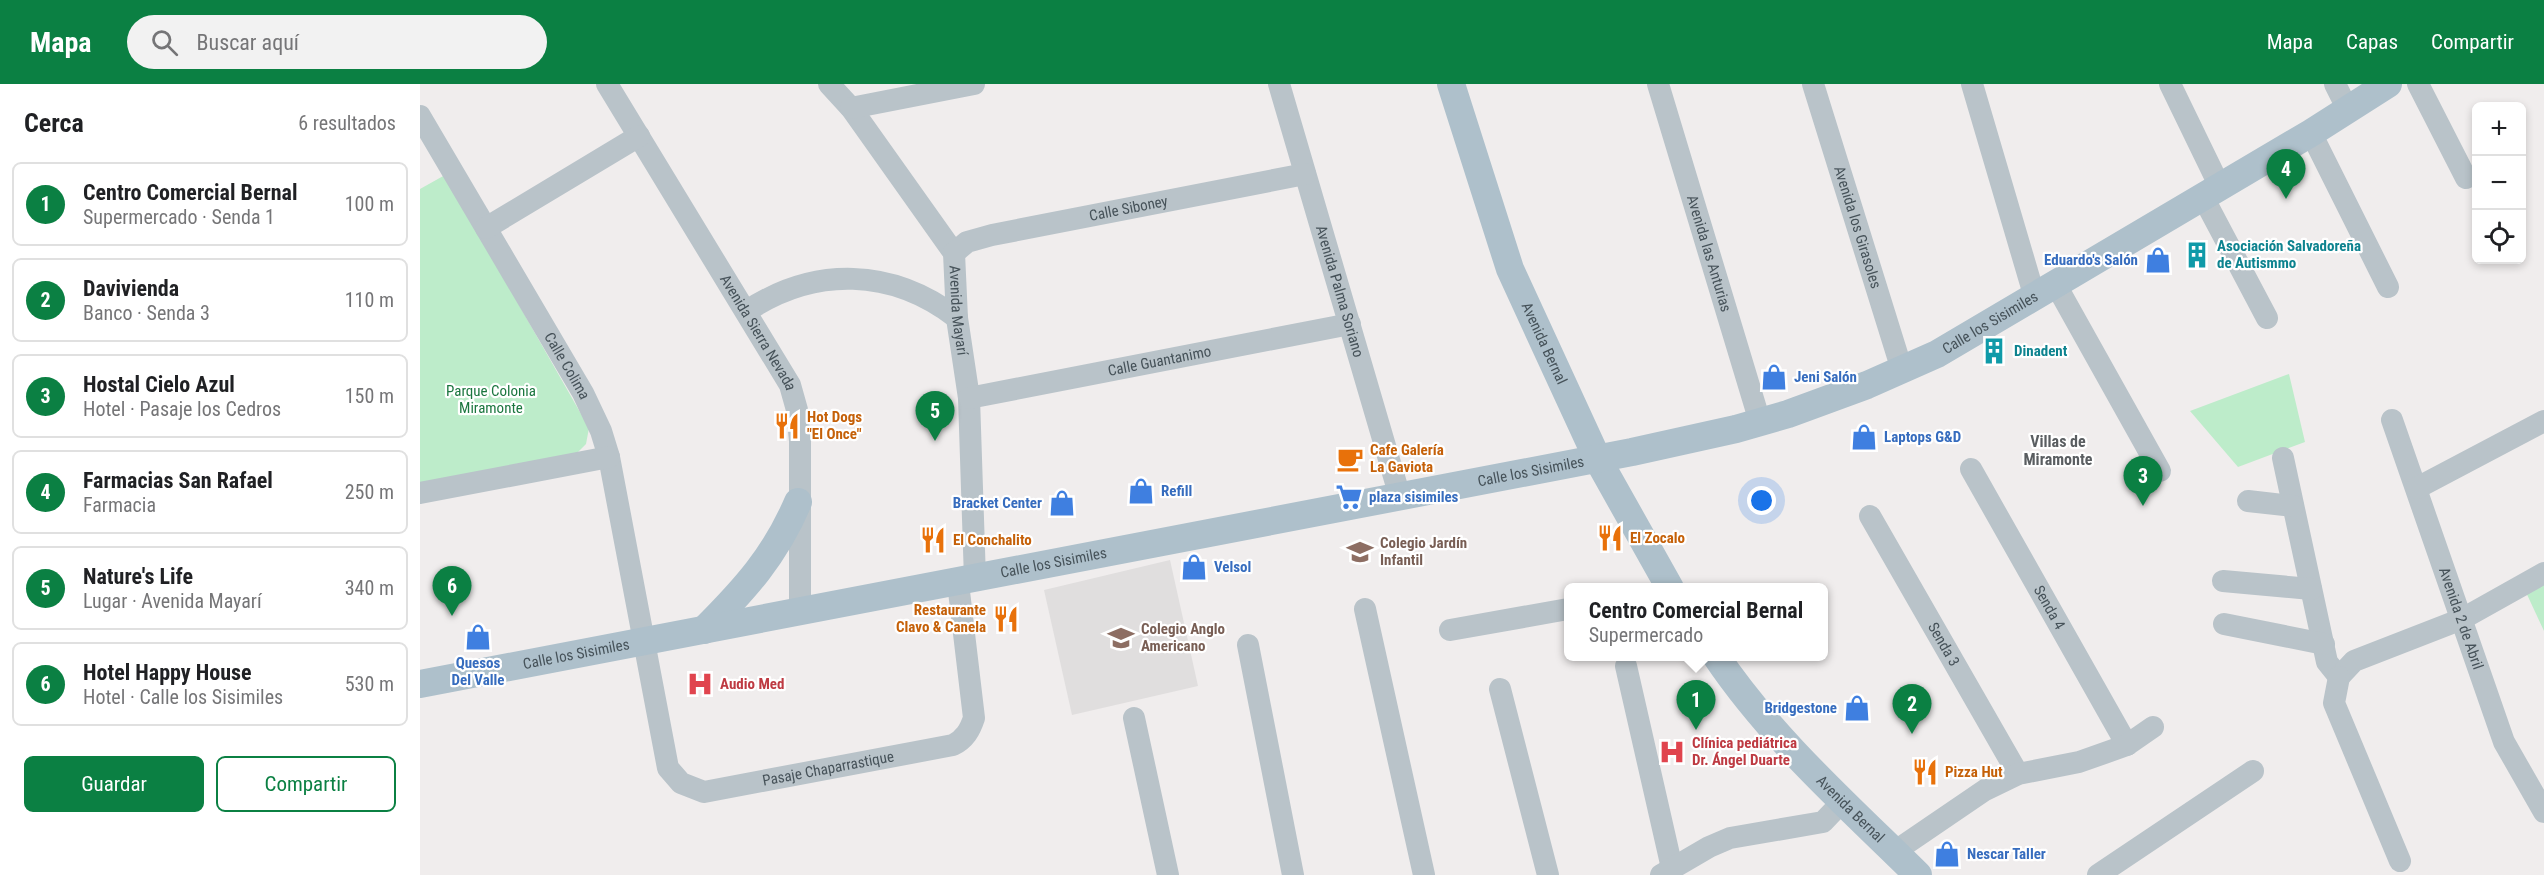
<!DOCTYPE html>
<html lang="es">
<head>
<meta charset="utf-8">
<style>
  :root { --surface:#fff; --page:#f2f2f2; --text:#202124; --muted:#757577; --line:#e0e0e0; --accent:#0b8043 }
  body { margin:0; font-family:"Roboto Condensed",sans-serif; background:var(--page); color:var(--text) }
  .controls { position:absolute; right:18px; top:18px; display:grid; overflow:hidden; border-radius:9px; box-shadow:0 3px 9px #0003 }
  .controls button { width:54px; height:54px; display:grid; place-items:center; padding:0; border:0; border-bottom:2px solid var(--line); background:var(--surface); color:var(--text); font:30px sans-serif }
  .you { position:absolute; left:1342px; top:417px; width:21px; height:21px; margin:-15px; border:4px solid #fff; border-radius:50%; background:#1a73e8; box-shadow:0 0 0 9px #1a73e833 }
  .badge { display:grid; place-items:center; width:39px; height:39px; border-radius:50%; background:var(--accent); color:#fff; font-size:20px; font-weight:700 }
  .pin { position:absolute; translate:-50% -50px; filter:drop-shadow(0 2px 3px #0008) }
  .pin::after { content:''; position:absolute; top:32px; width:21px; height:18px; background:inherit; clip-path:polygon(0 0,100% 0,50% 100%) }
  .popup { position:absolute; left:1144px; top:499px; width:264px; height:78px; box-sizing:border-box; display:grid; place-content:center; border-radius:9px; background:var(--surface); filter:drop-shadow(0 2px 4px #0005); font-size:20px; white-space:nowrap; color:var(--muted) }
  .popup b { font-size:22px; color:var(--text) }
  .popup::after { content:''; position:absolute; left:50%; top:100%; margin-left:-12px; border:12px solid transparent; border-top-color:var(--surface) }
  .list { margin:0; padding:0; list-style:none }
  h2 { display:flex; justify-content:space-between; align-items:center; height:78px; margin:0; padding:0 24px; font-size:26px }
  h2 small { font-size:20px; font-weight:400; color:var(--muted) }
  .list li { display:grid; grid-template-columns:39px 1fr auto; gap:18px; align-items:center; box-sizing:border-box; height:84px; margin:0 12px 12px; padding:0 12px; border:2px solid var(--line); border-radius:9px }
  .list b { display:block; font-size:22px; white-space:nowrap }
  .list p { margin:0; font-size:20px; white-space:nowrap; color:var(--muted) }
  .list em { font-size:20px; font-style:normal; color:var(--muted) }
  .actions { display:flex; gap:12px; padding:18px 24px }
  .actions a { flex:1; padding:14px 0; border:2px solid var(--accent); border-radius:9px; text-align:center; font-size:21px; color:var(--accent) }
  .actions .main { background:var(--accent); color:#fff }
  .icon { flex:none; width:33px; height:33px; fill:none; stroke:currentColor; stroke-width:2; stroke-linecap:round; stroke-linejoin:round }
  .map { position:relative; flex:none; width:2124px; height:791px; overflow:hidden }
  header { display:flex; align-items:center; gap:36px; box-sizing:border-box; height:84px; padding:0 30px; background:var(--accent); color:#fff }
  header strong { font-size:28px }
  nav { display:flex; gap:33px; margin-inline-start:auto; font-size:21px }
  .search { width:420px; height:54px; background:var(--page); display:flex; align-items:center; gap:15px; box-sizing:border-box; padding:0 21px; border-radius:33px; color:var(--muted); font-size:22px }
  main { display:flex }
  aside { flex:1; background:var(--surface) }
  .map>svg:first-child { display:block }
  .education { fill:#e0dede }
  .green { fill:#bdecca }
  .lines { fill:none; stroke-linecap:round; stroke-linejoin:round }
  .minor { stroke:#b9c3c9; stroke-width:22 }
  .major { stroke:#aec0cb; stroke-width:28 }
  .labels { text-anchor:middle; stroke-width:4.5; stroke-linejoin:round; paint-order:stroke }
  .street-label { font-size:15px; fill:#465259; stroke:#fff }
  .culture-label { font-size:15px; font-weight:bold; fill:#0d838f; stroke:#fff; text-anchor:start }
  .shop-label { font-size:15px; font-weight:bold; fill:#366cbe; stroke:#fff; text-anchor:start }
  .park-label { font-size:15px; fill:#1b763f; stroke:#fff }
  .food-label { font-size:15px; font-weight:bold; fill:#c56008; stroke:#fff; text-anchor:start }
  .education-label { font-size:15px; font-weight:bold; fill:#785e54; stroke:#fff; text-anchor:start }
  .health-label { font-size:15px; font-weight:bold; fill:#be3a42; stroke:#fff; text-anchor:start }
  .neighbourhood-label { font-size:16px; font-weight:bold; fill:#5a5e61; stroke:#fff }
</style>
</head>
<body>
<header>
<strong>Mapa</strong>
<div class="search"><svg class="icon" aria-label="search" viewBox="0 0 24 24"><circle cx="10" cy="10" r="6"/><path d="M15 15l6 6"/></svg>Buscar aquí</div>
<nav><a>Mapa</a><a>Capas</a><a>Compartir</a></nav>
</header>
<main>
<aside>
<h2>Cerca<small>6 resultados</small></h2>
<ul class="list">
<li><span class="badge">1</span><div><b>Centro Comercial Bernal</b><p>Supermercado · Senda 1</p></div><em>100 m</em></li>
<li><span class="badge">2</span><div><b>Davivienda</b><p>Banco · Senda 3</p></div><em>110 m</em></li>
<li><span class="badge">3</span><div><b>Hostal Cielo Azul</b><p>Hotel · Pasaje los Cedros</p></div><em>150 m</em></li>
<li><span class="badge">4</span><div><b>Farmacias San Rafael</b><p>Farmacia</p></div><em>250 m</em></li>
<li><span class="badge">5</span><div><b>Nature's Life</b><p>Lugar · Avenida Mayarí</p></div><em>340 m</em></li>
<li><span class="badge">6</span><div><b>Hotel Happy House</b><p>Hotel · Calle los Sisimiles</p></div><em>530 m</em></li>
</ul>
<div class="actions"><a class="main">Guardar</a><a>Compartir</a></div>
</aside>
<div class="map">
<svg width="2124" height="791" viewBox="0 0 2124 791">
  <rect width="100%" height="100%" fill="#f0eded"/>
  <path class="education" d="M 750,476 L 778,602 L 652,631 L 624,506 Z"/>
  <path class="green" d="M 25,91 L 169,344 L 166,360 L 156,370 L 0,402 L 0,105 Z
    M 1869,290 L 1885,358 L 1818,383 L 1770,327 Z
    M 2124,493 L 2124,547 L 2104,504 Z"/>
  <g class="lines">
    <g class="minor">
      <path id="s1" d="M 187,0 L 370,301 L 377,326 L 380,357 L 380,528"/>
      <path id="s2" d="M 409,0 L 431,24 L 534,169 L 537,234 L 549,314 L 555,495"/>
      <path id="s3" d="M 859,0 L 980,413"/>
      <path id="s4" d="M 1238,0 L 1340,338"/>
      <path id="s5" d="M 1393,0 L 1482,286"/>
      <path d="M 1552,0 L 1615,214"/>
      <path d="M 1750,0 L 1800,103"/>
      <path d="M 1915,0 L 1927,24"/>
      <path d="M 1998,0 L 2046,94"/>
      <path d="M 431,24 L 554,0"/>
      <path id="s6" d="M 0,32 L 163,309 L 181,347 L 189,373 L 248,684 L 261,699 L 284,708 L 533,661 C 545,655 550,646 554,634 L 538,499"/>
      <path d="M 1891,49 L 1968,203"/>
      <path d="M 1783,113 L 1847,234"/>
      <path d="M 66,144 L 219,52"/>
      <path id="s7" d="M 534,169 L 547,158 L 572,151 L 885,90"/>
      <path d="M 1636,201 L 1740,387"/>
      <path d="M 327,227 C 395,182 472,184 537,234"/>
      <path id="s8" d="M 549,314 L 930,240"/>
      <path id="s9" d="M 1972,336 L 2084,658 L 2124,728"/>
      <path d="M 1863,374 L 1907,578 L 1919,593"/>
      <path id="s10" d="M 1551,385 L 1707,661"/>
      <path d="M 1997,404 L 2124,337"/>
      <path d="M 0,409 L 189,373"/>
      <path d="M 1828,417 L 1873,422"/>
      <path id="s11" d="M 1450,432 L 1598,690"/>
      <path d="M 1803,497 L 1891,505"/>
      <path d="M 945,525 L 1004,791"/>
      <path d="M 1804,540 L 1904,560"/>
      <path d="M 1030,546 L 1148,525"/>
      <path d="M 828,561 L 873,791"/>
      <path d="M 1206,582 L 1252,784"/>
      <path d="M 1919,593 L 1934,577 L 2042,535 L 2124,489"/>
      <path d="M 1919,593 L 1914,619 L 1980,777"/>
      <path d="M 1080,605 L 1128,791"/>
      <path d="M 714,634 L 748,791"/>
      <path d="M 1474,768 L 1565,706 L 1598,690 L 1659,678 L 1707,661 L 1733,643"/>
      <path d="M 1241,791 L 1289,763 L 1310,754 L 1403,738 L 1423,717"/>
      <path d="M 1678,791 L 1833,687"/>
    </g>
    <g class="major">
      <path id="s12" d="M 1031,0 L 1090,185 L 1177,374 L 1250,504"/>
      <path d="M 284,546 C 325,505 355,472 378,418"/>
      <path id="s13" d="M 1296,572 C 1351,654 1428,722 1498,791"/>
      <path id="s14" d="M 0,600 L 1212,368 L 1316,345 L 1368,330 L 1447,301 L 1517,270 L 1891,49 L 1968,0"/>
    </g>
  </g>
  <defs>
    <g id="building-bare" transform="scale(2.07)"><path d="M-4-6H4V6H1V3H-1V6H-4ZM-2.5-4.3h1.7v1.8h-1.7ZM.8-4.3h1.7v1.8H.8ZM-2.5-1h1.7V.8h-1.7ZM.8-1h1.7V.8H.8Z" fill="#0f9aa8" stroke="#fff" stroke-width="2.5" paint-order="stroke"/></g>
    <g id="shop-bare" transform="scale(2.07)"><path d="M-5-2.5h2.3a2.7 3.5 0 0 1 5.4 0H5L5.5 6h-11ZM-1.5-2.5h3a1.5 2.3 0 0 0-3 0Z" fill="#3f7fe0" stroke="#fff" stroke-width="2.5" paint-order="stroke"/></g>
    <g id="restaurant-bare" transform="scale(2.07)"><path d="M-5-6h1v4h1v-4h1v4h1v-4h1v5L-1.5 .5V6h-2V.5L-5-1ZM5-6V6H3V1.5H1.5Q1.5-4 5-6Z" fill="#e8710a" stroke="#fff" stroke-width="2.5" paint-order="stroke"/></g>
    <g id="cafe-bare" transform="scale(2.07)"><path d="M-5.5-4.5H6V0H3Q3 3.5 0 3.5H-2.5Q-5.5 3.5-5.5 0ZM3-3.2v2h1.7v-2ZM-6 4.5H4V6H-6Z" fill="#e8710a" stroke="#fff" stroke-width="2.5" paint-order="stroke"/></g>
    <g id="supermarket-bare" transform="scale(2.07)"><path d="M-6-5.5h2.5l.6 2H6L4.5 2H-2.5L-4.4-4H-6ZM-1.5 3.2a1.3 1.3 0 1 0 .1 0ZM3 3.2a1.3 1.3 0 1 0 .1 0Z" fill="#3f7fe0" stroke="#fff" stroke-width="2.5" paint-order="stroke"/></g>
    <g id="school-bare" transform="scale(2.07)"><path d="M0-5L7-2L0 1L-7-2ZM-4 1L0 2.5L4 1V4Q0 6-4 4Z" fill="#8d6e63" stroke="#fff" stroke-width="2.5" paint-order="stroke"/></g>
    <g id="hospital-bare" transform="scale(2.07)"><path d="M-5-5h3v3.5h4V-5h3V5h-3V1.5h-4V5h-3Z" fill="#e0444e" stroke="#fff" stroke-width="2.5" paint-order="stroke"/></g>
  </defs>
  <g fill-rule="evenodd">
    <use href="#building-bare" x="1777" y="171"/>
    <use href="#shop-bare" x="1738" y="176"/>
    <use href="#building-bare" x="1574" y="267"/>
    <use href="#shop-bare" x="1354" y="293"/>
    <use href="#restaurant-bare" x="367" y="342"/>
    <use href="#shop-bare" x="1444" y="353"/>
    <use href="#cafe-bare" x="930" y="375"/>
    <use href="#shop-bare" x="721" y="407"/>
    <use href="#supermarket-bare" x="929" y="413"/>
    <use href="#shop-bare" x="642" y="419"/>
    <use href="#restaurant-bare" x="1190" y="454"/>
    <use href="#restaurant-bare" x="513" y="456"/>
    <use href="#school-bare" x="940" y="468"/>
    <use href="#shop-bare" x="774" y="483"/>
    <use href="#restaurant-bare" x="586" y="535"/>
    <use href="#shop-bare" x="58" y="553"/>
    <use href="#school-bare" x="701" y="554"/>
    <use href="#hospital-bare" x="280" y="600"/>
    <use href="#shop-bare" x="1437" y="624"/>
    <use href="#hospital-bare" x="1252" y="668"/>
    <use href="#restaurant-bare" x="1505" y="688"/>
    <use href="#shop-bare" x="1527" y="770"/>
  </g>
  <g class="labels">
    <g class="street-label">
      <text dy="5" stroke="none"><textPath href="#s7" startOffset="182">Calle Siboney</textPath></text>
      <text dy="5" stroke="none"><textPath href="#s5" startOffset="150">Avenida los Girasoles</textPath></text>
      <text dy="5" stroke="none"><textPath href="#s4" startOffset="177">Avenida las Anturias</textPath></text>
      <text dy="5" stroke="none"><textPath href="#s3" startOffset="216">Avenida Palma Soriano</textPath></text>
      <text dy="5" stroke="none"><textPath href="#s2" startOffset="268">Avenida Mayarí</textPath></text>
      <text dy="5" stroke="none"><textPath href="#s14" startOffset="1617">Calle los Sisimiles</textPath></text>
      <text dy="5" stroke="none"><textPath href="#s1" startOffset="291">Avenida Sierra Nevada</textPath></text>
      <text dy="5" stroke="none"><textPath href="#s12" startOffset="276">Avenida Bernal</textPath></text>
      <text dy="5" stroke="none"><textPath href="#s8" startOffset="194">Calle Guantanimo</textPath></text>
      <text dy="5" stroke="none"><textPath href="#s6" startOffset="290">Calle Colima</textPath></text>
      <text dy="5" stroke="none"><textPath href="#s14" startOffset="1131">Calle los Sisimiles</textPath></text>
      <text dy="5" stroke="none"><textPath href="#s14" startOffset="645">Calle los Sisimiles</textPath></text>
      <text dy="5" stroke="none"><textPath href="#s10" startOffset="159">Senda 4</textPath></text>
      <text dy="5" stroke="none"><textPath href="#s9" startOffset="210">Avenida 2 de Abril</textPath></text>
      <text dy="5" stroke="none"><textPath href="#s11" startOffset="148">Senda 3</textPath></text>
      <text dy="5" stroke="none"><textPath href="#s14" startOffset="159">Calle los Sisimiles</textPath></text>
      <text dy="5" stroke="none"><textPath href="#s6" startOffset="878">Pasaje Chaparrastique</textPath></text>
      <text dy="5" stroke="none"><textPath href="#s13" startOffset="204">Avenida Bernal</textPath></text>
    </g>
    <g class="culture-label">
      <text x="1797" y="167">Asociación Salvadoreña<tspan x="1797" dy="17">de Autismmo</tspan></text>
      <text x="1594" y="272">Dinadent</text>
    </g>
    <g class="shop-label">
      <text x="1718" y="181" text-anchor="end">Eduardo's Salón</text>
      <text x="1374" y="298">Jeni Salón</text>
      <text x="1464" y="358">Laptops G&amp;D</text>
      <text x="741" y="412">Refill</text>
      <text x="949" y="418">plaza sisimiles</text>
      <text x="622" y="424" text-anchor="end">Bracket Center</text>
      <text x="794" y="488">Velsol</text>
      <text x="58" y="584" text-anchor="middle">Quesos<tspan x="58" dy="17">Del Valle</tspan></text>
      <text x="1417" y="629" text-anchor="end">Bridgestone</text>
      <text x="1547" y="775">Nescar Taller</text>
    </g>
    <g class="park-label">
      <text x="71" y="312">Parque Colonia<tspan x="71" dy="17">Miramonte</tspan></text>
    </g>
    <g class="food-label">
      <text x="387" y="338">Hot Dogs<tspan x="387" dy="17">"El Once"</tspan></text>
      <text x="950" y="371">Cafe Galería<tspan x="950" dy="17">La Gaviota</tspan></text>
      <text x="1210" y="459">El Zocalo</text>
      <text x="533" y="461">El Conchalito</text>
      <text x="566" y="531" text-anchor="end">Restaurante<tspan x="566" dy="17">Clavo &amp; Canela</tspan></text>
      <text x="1525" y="693">Pizza Hut</text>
    </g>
    <g class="education-label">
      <text x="960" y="464">Colegio Jardín<tspan x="960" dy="17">Infantil</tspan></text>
      <text x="721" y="550">Colegio Anglo<tspan x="721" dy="17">Americano</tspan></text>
    </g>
    <g class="health-label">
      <text x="300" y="605">Audio Med</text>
      <text x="1272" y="664">Clínica pediátrica<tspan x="1272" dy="17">Dr. Ángel Duarte</tspan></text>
    </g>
    <g class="neighbourhood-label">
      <text x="1638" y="363">Villas de<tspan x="1638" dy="18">Miramonte</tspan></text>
    </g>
  </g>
</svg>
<div class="controls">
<button>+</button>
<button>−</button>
<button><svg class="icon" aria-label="locate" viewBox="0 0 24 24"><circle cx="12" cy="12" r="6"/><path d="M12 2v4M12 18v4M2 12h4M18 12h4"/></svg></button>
</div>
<div class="you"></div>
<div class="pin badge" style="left:1276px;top:646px">1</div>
<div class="popup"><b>Centro Comercial Bernal</b>Supermercado</div>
<div class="pin badge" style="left:1492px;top:650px">2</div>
<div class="pin badge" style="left:1723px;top:422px">3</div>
<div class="pin badge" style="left:1866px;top:115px">4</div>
<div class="pin badge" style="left:515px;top:357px">5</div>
<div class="pin badge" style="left:32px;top:532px">6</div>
</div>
</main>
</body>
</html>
